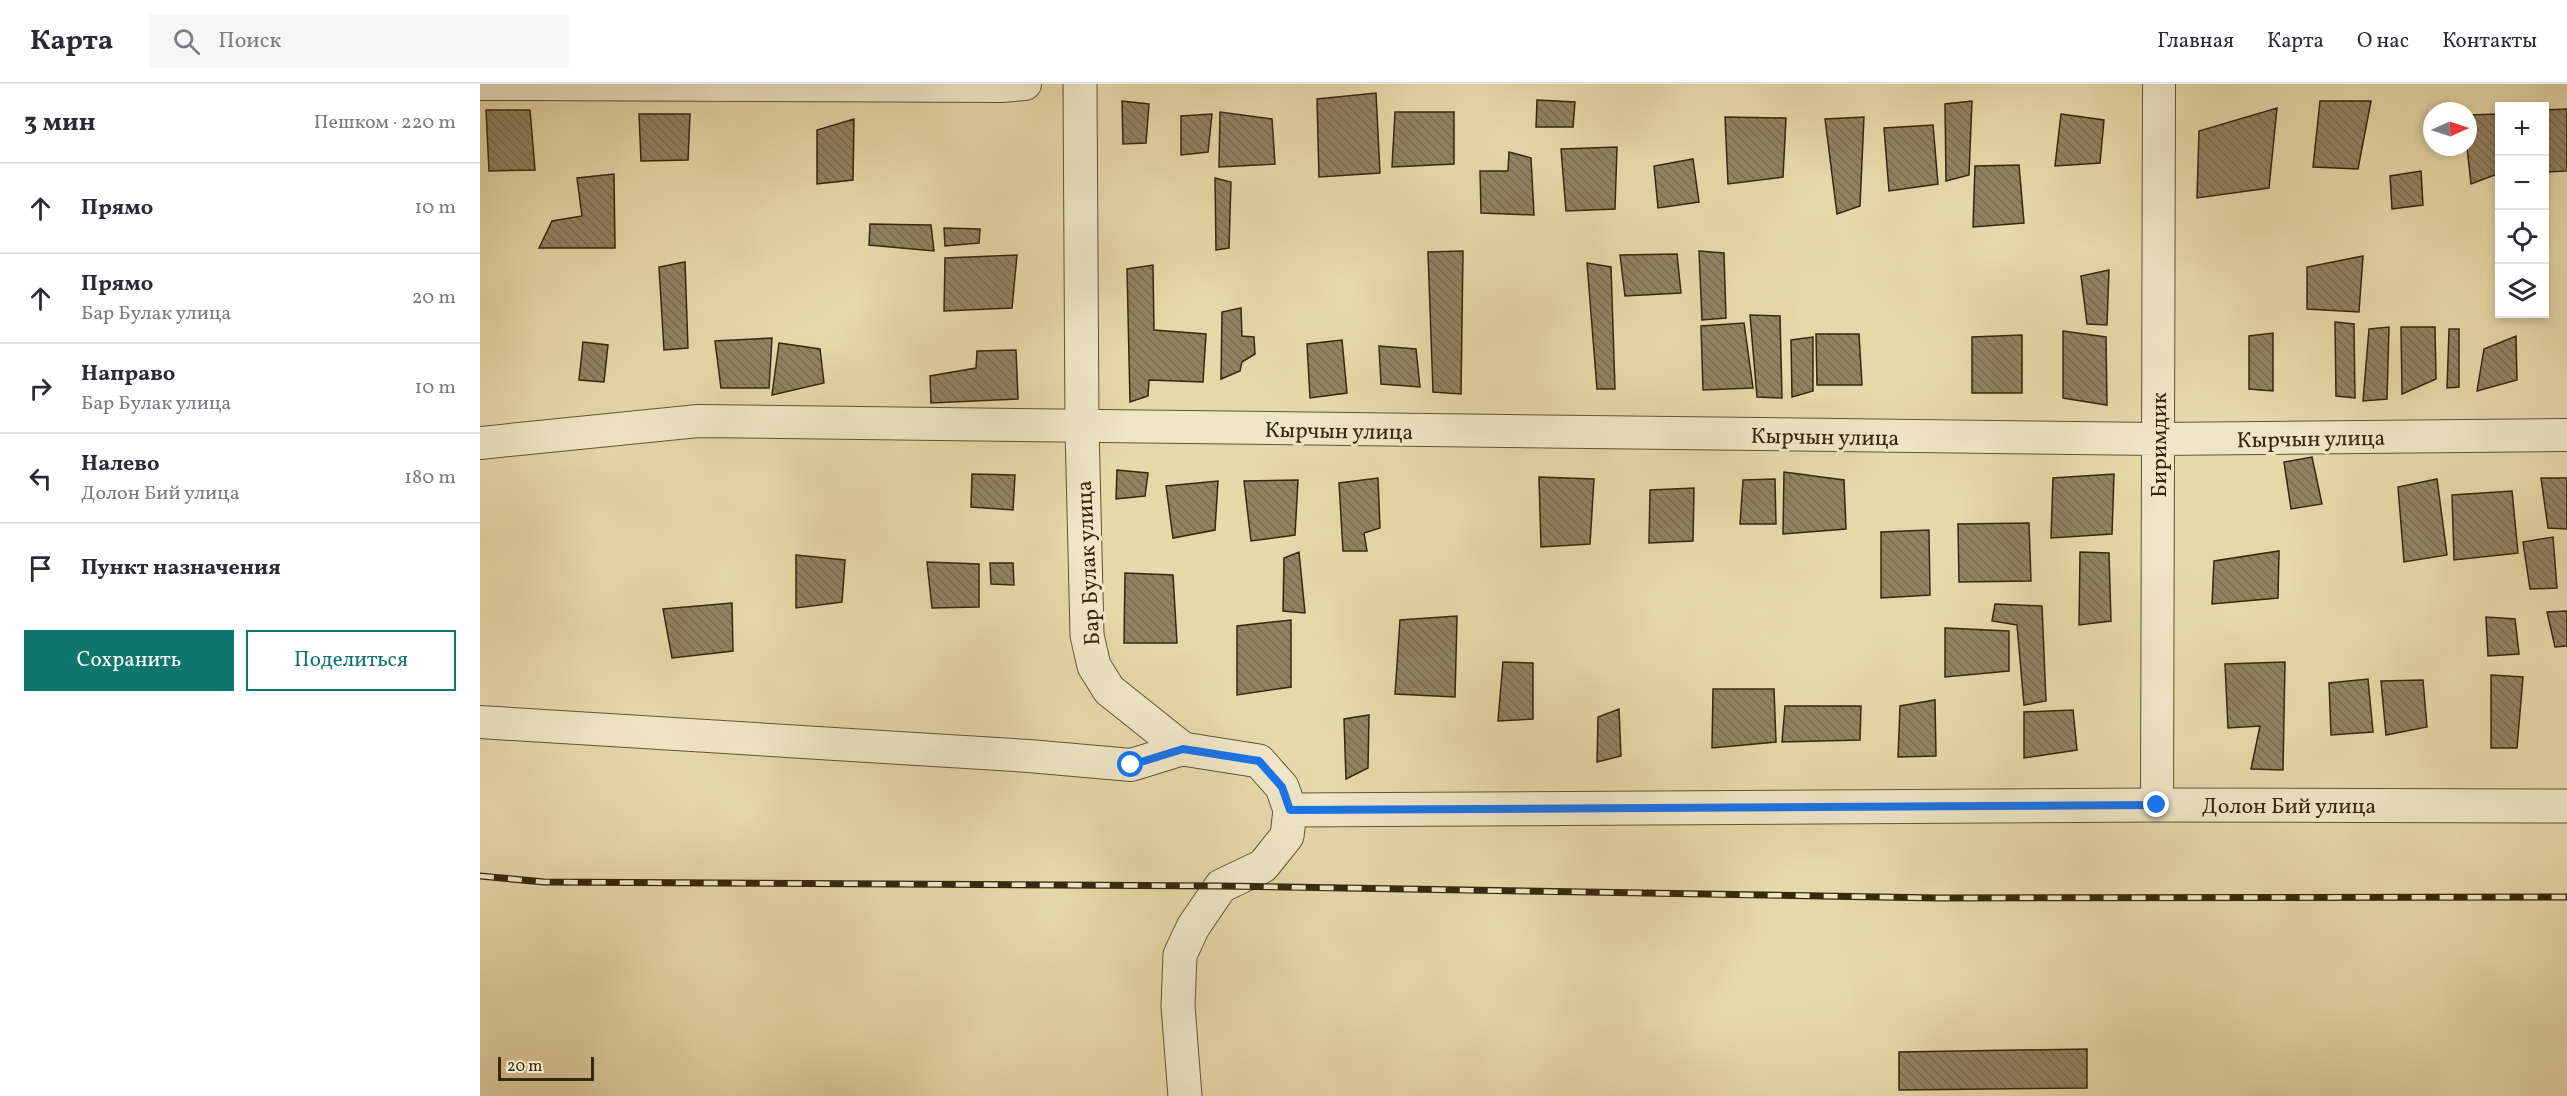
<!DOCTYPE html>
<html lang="ru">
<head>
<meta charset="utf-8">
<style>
  :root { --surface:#fff; --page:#f7f7f7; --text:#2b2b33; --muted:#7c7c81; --line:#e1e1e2; --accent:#0f766e }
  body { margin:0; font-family:Vollkorn,serif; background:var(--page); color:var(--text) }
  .controls { position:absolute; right:18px; top:18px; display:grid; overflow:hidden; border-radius:0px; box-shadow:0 3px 9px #0003 }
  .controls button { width:54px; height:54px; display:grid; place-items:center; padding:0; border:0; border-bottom:2px solid var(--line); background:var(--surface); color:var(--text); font:30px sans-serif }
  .compass { position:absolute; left:1943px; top:18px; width:54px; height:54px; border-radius:50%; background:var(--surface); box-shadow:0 3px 9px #0003; rotate:87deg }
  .scale { position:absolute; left:18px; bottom:15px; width:96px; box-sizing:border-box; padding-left:6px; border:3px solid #362710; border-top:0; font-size:16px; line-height:21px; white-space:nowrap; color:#362710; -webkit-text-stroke:4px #efe6c7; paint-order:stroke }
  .stop { position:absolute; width:18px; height:18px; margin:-14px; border:4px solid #1a73e8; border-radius:50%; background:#fff }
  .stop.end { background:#1a73e8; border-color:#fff; box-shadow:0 2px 6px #0008 }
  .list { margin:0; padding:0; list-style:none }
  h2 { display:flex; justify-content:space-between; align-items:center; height:78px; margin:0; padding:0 24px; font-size:26px }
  h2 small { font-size:20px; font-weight:400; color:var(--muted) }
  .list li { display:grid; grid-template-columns:39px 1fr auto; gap:18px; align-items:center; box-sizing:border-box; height:90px; padding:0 24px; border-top:2px solid var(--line) }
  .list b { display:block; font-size:22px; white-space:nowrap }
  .list p { margin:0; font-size:20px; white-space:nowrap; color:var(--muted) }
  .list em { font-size:20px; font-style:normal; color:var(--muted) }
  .actions { display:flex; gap:12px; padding:18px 24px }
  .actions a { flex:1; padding:14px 0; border:2px solid var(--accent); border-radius:0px; text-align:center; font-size:21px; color:var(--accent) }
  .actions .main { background:var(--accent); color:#fff }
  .icon { flex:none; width:33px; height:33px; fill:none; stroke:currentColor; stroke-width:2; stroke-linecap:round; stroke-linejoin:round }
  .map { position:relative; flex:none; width:2087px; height:1012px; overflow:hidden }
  header { display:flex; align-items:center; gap:36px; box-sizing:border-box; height:84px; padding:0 30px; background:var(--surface); border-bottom:2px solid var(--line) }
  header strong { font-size:28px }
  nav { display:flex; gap:33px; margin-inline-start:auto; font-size:21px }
  .search { width:420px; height:54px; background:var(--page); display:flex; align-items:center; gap:15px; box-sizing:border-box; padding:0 21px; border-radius:0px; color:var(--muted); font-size:22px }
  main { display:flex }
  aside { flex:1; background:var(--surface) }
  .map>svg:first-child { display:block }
  .building { fill:url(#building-back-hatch); stroke:#362710; stroke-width:1.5 }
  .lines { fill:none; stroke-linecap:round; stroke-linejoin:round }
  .minor-casing { stroke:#625336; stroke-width:34 }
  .tertiary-casing { stroke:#625336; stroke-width:35 }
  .minor { stroke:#efe6c7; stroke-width:32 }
  .tertiary { stroke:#efe6c7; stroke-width:33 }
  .rail-casing { stroke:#362710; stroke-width:7 }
  .rail { stroke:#efe6c7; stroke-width:4.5; stroke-dasharray:14; stroke-linecap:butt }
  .route { stroke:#1a73e8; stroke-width:8 }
  .labels { text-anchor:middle; stroke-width:6; stroke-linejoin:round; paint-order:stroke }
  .street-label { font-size:22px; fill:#362710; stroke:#efe6c7 }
</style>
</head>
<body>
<header>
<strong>Карта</strong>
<div class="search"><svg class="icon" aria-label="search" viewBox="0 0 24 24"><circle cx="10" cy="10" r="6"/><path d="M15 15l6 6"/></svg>Поиск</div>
<nav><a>Главная</a><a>Карта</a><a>О нас</a><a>Контакты</a></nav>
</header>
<main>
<aside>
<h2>3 мин<small>Пешком · 220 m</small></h2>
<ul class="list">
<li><svg class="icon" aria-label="ahead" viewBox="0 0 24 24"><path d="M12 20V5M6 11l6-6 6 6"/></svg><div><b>Прямо</b></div><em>10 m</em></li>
<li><svg class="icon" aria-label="ahead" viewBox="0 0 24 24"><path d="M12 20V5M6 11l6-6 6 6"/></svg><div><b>Прямо</b><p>Бар Булак улица</p></div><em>20 m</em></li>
<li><svg class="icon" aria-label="right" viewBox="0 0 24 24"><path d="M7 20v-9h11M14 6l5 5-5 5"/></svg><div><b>Направо</b><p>Бар Булак улица</p></div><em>10 m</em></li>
<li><svg class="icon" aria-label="left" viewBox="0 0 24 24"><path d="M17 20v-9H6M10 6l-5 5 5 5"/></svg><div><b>Налево</b><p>Долон Бий улица</p></div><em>180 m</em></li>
<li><svg class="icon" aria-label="arrive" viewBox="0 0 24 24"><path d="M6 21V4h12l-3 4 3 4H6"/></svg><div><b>Пункт назначения</b></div></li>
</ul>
<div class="actions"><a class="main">Сохранить</a><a>Поделиться</a></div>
</aside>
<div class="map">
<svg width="2087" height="1012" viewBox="0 0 2087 1012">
  <defs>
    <pattern id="building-back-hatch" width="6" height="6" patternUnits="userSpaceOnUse" patternTransform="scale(1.5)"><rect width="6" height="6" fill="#928360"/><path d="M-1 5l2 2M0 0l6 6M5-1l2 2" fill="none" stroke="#786b4e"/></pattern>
  </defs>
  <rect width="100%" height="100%" fill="#e7d8a9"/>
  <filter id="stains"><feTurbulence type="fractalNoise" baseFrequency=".00333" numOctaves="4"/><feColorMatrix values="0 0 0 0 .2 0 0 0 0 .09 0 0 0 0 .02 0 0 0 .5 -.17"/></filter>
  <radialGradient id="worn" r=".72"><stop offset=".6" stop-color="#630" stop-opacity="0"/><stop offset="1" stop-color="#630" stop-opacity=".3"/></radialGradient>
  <path class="building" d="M 896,9 L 900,89 L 839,93 L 837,15 Z
    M 1057,16 L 1095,18 L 1093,43 L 1056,43 Z
    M 642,17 L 669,20 L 666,59 L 643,60 Z
    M 1492,17 L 1489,91 L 1466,97 L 1465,20 Z
    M 1840,17 L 1891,17 L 1878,85 L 1833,83 Z
    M 1797,24 L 1789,104 L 1717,114 L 1719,47 Z
    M 2087,25 L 2087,87 L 2066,88 L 2064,26 Z
    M 6,26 L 50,26 L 55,86 L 9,87 Z
    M 740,28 L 792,35 L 795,80 L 739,83 Z
    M 915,28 L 974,28 L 974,80 L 912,83 Z
    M 159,30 L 210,30 L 208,76 L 161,77 Z
    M 732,30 L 728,68 L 701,71 L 701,32 Z
    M 1581,30 L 1624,36 L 1620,79 L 1575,82 Z
    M 2020,30 L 2020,89 L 1991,100 L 1987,63 L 1988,31 Z
    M 1245,33 L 1306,34 L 1303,93 L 1248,100 Z
    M 1384,33 L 1380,122 L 1357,130 L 1345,35 Z
    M 374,35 L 373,96 L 337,100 L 337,46 Z
    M 1453,41 L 1458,100 L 1409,107 L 1404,44 Z
    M 1137,63 L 1135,125 L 1086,127 L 1081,65 Z
    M 1029,68 L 1051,74 L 1054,131 L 1001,129 L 1000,87 L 1028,87 Z
    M 1213,75 L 1219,118 L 1178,124 L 1174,82 Z
    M 1539,81 L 1544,139 L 1493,143 L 1495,82 Z
    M 1941,87 L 1943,121 L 1912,125 L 1910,92 Z
    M 134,90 L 135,164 L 59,164 L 72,137 L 102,132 L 97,94 Z
    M 735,94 L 751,98 L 749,164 L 736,166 Z
    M 390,140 L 451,141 L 454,167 L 389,161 Z
    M 464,144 L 500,145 L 499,159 L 465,162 Z
    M 983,167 L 981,310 L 953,308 L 948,168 Z
    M 1219,167 L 1244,169 L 1246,234 L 1222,236 Z
    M 1197,170 L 1201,209 L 1145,212 L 1140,171 Z
    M 537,171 L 532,224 L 464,227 L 465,174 Z
    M 1883,172 L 1879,228 L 1827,225 L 1827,183 Z
    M 205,178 L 208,264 L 184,266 L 179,183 Z
    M 1107,179 L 1131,183 L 1135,305 L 1117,305 Z
    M 673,181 L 674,246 L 726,250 L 723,298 L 669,296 L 668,312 L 650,318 L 647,185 Z
    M 1629,186 L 1627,241 L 1607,240 L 1601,192 Z
    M 761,224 L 762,252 L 774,253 L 775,270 L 762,278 L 760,287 L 741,295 L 742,228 Z
    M 1270,231 L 1300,232 L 1302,314 L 1277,313 Z
    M 1855,238 L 1874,240 L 1875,314 L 1856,312 Z
    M 1264,239 L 1273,304 L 1223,306 L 1221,242 Z
    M 1909,243 L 1907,315 L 1883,317 L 1889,245 Z
    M 1921,243 L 1955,243 L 1956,295 L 1922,310 Z
    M 1969,245 L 1979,245 L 1979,303 L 1967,304 Z
    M 1583,247 L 1626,253 L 1627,321 L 1583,314 Z
    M 1793,249 L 1793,307 L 1769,305 L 1769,252 Z
    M 1336,250 L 1379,250 L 1382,301 L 1337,301 Z
    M 1542,251 L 1542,309 L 1492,309 L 1492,253 Z
    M 2036,252 L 2037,296 L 1997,307 L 2004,265 Z
    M 1333,253 L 1333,307 L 1312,313 L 1311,256 Z
    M 292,254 L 289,304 L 241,304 L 235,257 Z
    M 862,256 L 867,309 L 830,314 L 827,260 Z
    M 103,258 L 128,261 L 124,298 L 99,296 Z
    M 299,259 L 340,265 L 344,299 L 292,311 Z
    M 899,262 L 936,265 L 940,303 L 901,300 Z
    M 536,266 L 538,315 L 451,319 L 450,292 L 496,284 L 497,267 Z
    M 1832,373 L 1842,420 L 1811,425 L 1804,378 Z
    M 637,386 L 668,389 L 665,412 L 636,415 Z
    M 1304,388 L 1364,396 L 1366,445 L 1303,450 Z
    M 492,390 L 535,391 L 533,426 L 491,423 Z
    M 1634,390 L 1632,450 L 1571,454 L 1573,394 Z
    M 1059,393 L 1114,395 L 1110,460 L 1061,463 Z
    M 898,394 L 900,444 L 884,449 L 887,467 L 863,467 L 859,399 Z
    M 2061,394 L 2087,394 L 2087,445 L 2068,444 Z
    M 1295,395 L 1296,440 L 1260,440 L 1263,396 Z
    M 1957,395 L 1967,471 L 1924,478 L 1918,403 Z
    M 818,396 L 815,451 L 771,457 L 764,397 Z
    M 738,397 L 735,446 L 693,454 L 686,402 Z
    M 1214,404 L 1213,457 L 1169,459 L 1170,406 Z
    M 2032,407 L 2038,469 L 1974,476 L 1972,411 Z
    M 1549,439 L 1551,497 L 1479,498 L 1478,440 Z
    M 1449,446 L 1450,511 L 1401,514 L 1401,448 Z
    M 2073,453 L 2077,504 L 2050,505 L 2043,458 Z
    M 1799,467 L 1798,514 L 1732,520 L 1734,477 Z
    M 819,468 L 825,529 L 803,527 L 804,474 Z
    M 1600,468 L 1629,469 L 1631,537 L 1599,541 Z
    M 316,471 L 365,476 L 362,518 L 316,524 Z
    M 447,478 L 499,480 L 499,523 L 452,524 Z
    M 510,479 L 533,479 L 534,501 L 511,500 Z
    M 645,489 L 693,491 L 697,559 L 644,559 Z
    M 252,519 L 253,567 L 192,574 L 183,525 Z
    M 1515,520 L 1562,522 L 1566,617 L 1544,621 L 1537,541 L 1512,537 Z
    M 2087,527 L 2087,562 L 2075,563 L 2067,528 Z
    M 977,532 L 975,613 L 915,610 L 920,536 Z
    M 2006,533 L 2035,535 L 2039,570 L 2008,572 Z
    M 811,536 L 811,603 L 757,611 L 757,542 Z
    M 1465,544 L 1529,547 L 1529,587 L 1465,593 Z
    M 1023,578 L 1053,579 L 1053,635 L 1018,637 Z
    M 1805,578 L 1803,686 L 1771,685 L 1780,642 L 1748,644 L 1745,580 Z
    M 2011,591 L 2043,593 L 2037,664 L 2011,664 Z
    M 1888,595 L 1893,648 L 1851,651 L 1849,599 Z
    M 1943,596 L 1947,643 L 1906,651 L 1901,597 Z
    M 1233,605 L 1294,605 L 1296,658 L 1232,664 Z
    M 1455,616 L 1456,672 L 1418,673 L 1420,622 Z
    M 1305,622 L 1381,622 L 1380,656 L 1302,658 Z
    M 1139,625 L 1141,672 L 1117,678 L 1118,633 Z
    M 1593,626 L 1597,666 L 1544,674 L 1544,628 Z
    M 889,631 L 888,684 L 866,695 L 864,635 Z
    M 1607,965 L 1607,1004 L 1419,1006 L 1419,968 Z"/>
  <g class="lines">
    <g class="minor-casing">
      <path id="minor" d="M 0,0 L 521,2 L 545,0
        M 0,359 L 218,337 L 1678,355 L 2087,351
        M 0,638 L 549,672 L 651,681 L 703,665
        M 1677,721 L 1679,0"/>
    </g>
    <g class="tertiary-casing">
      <path id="tertiary" d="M 600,0 L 602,343 L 607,551 L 614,582 L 629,606 L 703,665 L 779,677 L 802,703 L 810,726 L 807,752 L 783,782 L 741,802 L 713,843 L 700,871 L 698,922 L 705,1012
        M 810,726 L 1677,721 L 2087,722"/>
    </g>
    <use href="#minor" class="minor"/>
    <use href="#tertiary" class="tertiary"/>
    <g class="rail-casing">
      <path id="rail" d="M 0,792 L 64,798 L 741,802 L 1459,814 L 2087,813"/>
    </g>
    <use href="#rail" class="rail"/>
  </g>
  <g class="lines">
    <path class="route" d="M 651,681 L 703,665 L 779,677 L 802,703 L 810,726 L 1677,721"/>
  </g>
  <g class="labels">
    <g class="street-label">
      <text transform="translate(859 346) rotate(1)" y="8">Кырчын улица</text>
      <text transform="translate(1345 352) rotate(1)" y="8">Кырчын улица</text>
      <text transform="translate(1831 354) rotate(-1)" y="8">Кырчын улица</text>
      <text transform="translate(1678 361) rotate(-90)" y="8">Биримдик</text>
      <text transform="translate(607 479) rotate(-93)" y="8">Бар Булак улица</text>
      <text x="1809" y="729">Долон Бий улица</text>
    </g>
  </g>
  <rect width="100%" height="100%" filter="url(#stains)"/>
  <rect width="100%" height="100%" fill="url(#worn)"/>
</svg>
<div class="controls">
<button>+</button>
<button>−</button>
<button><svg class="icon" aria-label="locate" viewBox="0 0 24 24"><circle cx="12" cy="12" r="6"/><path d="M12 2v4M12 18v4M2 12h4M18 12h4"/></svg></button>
<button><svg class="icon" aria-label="layers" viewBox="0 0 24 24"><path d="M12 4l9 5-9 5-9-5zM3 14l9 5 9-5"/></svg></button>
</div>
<svg class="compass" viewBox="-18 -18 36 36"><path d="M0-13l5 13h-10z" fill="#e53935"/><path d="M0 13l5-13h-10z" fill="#7c7c81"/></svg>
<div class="scale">20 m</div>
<div class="stop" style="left:651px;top:681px"></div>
<div class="stop end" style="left:1677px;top:721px"></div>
</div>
</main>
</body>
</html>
